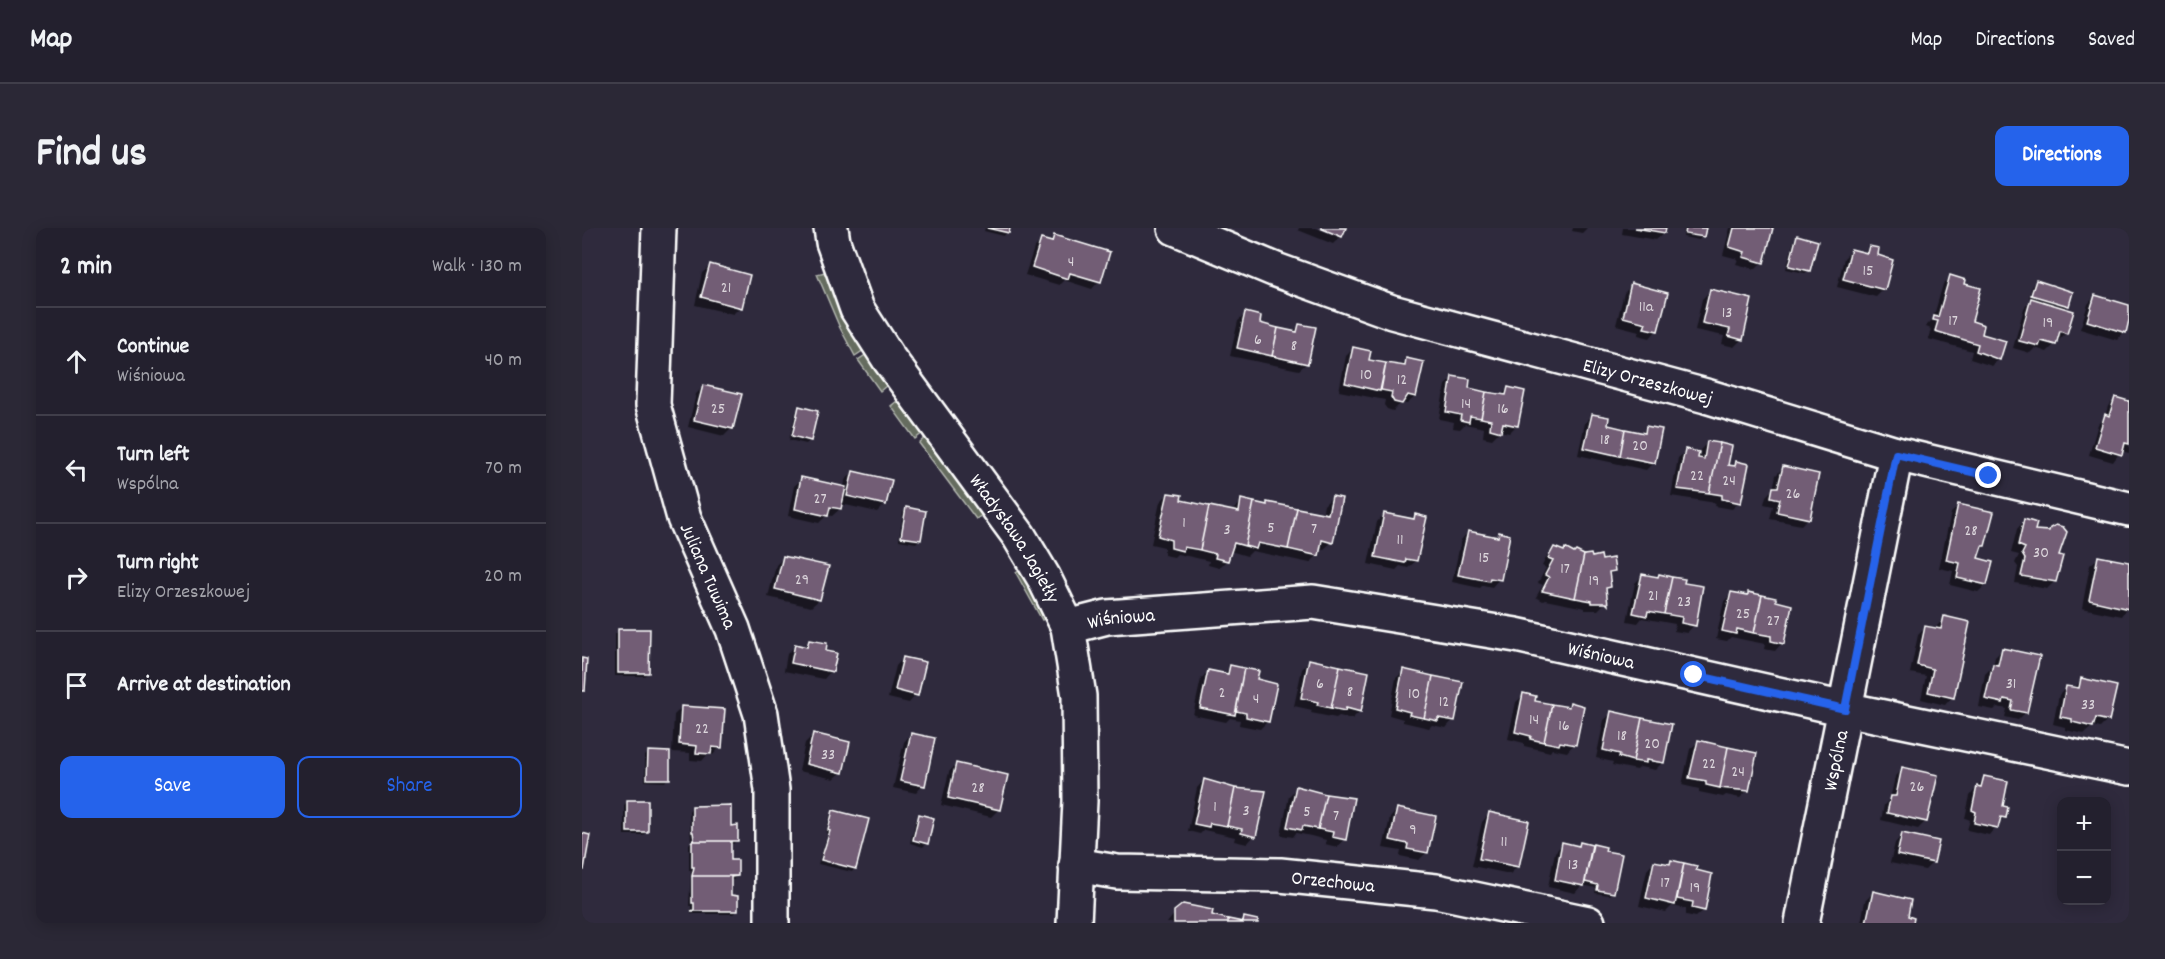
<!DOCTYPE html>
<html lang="en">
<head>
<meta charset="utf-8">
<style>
  :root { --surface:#23202e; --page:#2b2836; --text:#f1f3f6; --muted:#a3a3aa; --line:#403e4a; --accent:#2563eb }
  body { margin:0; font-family:Dekko,sans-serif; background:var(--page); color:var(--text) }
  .controls { position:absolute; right:18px; bottom:18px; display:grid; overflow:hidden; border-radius:12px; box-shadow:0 3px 15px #0003 }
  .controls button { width:54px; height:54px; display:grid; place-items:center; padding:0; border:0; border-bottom:2px solid var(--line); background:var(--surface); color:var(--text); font:30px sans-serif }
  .stop { position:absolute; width:18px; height:18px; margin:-14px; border:4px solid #2563eb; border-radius:50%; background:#fff }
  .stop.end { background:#2563eb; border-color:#fff; box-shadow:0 2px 6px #0008 }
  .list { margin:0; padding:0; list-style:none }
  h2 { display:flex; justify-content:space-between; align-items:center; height:78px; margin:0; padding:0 24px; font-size:26px }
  h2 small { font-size:20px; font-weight:400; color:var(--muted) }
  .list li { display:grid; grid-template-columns:39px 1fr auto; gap:18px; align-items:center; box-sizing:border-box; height:108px; padding:0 24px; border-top:2px solid var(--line) }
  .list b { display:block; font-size:22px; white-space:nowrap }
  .list p { margin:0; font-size:20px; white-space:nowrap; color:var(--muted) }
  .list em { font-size:20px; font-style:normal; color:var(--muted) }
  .actions { display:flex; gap:12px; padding:18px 24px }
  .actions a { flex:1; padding:14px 0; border:2px solid var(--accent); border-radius:12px; text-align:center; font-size:21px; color:var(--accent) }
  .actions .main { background:var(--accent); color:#fff }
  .icon { flex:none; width:33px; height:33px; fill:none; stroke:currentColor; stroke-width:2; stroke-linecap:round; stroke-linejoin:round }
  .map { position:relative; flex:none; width:1547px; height:695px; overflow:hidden; border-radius:12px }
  header { display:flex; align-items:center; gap:36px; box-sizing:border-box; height:84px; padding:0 30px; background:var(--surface); border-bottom:2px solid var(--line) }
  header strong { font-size:28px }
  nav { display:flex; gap:33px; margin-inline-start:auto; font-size:21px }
  .intro { display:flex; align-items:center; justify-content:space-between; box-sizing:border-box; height:144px; padding:0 36px }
  h1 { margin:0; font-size:42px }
  .button { padding:15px 27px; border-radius:12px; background:var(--accent); color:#fff; font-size:21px; font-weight:700 }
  main { display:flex; gap:36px; padding:0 36px }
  aside { flex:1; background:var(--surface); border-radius:12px; box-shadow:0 3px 15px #0003 }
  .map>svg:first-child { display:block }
  .green { fill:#656c5f; stroke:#b2b6af; stroke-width:1.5 }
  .shadow { fill:#0007 }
  .building { fill:#725d74; stroke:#fff; stroke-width:1.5 }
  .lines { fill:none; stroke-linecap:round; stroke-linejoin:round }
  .minor-casing { stroke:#fff; stroke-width:38 }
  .minor { stroke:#2f2a3d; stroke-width:33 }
  .route { stroke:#2563eb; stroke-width:8 }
  .labels { text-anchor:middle; stroke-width:5; stroke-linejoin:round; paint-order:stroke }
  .number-label { font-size:16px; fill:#dcd6dc }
  .street-label { font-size:20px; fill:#fff; stroke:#2f2a3d }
</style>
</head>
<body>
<header>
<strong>Map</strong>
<nav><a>Map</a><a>Directions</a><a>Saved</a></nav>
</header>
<div class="intro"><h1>Find us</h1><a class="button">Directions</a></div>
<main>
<aside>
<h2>2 min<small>Walk · 130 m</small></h2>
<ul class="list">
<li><svg class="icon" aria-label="ahead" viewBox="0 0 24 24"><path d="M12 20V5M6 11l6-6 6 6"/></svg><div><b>Continue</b><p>Wiśniowa</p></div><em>40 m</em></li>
<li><svg class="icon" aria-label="left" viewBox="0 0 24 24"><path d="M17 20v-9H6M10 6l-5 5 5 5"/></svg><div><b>Turn left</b><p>Wspólna</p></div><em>70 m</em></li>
<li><svg class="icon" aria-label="right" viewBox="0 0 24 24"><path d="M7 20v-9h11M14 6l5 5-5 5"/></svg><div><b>Turn right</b><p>Elizy Orzeszkowej</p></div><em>20 m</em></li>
<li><svg class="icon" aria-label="arrive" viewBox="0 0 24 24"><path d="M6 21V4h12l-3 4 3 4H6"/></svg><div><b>Arrive at destination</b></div></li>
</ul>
<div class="actions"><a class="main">Save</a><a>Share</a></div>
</aside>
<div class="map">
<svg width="1547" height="695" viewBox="0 0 1547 695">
  <rect width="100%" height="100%" fill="#2f2a3d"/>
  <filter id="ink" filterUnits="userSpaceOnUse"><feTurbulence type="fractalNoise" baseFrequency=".0167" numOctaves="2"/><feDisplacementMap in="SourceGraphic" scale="12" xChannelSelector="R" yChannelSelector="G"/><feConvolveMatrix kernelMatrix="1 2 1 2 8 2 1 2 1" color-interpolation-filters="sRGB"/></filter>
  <g filter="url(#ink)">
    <path class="green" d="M 243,44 L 246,46 L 282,122 L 273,128 L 258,100 L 235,46 Z
      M 285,126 L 304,154 L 304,158 L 298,163 L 276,132 Z
      M 315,173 L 319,174 L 342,204 L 333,211 L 309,178 Z
      M 345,208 L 403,285 L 394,291 L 337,215 Z
      M 438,342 L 441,343 L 462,391 L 460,392 L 434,345 Z"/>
    <path class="shadow" d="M 403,0 L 427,0 L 422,8 L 402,3 Z
      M 717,0 L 734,0 L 757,9 L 757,6 L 742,0 L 762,0 L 759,8 L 751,16 L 716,2 Z
      M 991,0 L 1005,0 L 1000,5 L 990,3 Z
      M 1041,0 L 1083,0 L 1082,5 L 1074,12 L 1040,6 Z
      M 1102,0 L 1122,0 L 1120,8 L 1117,12 L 1101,9 Z
      M 1148,0 L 1189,0 L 1180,34 L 1173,41 L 1154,36 L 1156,31 L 1141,27 Z
      M 472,9 L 517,53 L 510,61 L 482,52 L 477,57 L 443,47 L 452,20 L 459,13 L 467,14 Z
      M 1215,9 L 1227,42 L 1223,45 L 1204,41 L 1212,13 Z
      M 1288,19 L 1294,28 L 1302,61 L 1294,69 L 1255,59 L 1262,30 L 1270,22 L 1282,25 Z
      M 128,38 L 158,79 L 151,86 L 113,77 L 120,45 Z
      M 1369,49 L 1388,94 L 1417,131 L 1410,138 L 1388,131 L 1390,123 L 1346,111 L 1349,101 L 1344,99 L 1345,97 L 1351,91 L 1361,56 Z
      M 1454,54 L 1485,77 L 1481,81 L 1484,105 L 1476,113 L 1474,112 L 1473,116 L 1465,124 L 1453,120 L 1448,125 L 1431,120 L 1442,80 L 1450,71 L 1447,70 L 1450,57 Z
      M 1050,57 L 1075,102 L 1068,110 L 1056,107 L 1057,103 L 1034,97 L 1042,65 Z
      M 1128,63 L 1160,111 L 1152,119 L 1140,116 L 1142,108 L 1113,102 L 1120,71 Z
      M 1513,68 L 1547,78 L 1547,87 L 1542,104 L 1535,112 L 1498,101 L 1506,76 Z
      M 664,86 L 676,96 L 711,104 L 718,97 L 725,135 L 717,142 L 648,128 L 656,93 Z
      M 771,121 L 785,133 L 818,139 L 825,132 L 833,169 L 825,176 L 819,175 L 811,183 L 805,181 L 802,177 L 803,172 L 757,163 L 764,128 Z
      M 871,150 L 885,161 L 919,168 L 926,160 L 935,197 L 927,205 L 918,203 L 910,211 L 901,209 L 902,200 L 883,196 L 878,201 L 871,200 L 872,194 L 857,191 L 863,157 Z
      M 122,158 L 150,200 L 142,208 L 106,199 L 114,166 Z
      M 1534,171 L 1547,175 L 1547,225 L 1539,223 L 1531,234 L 1507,227 L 1516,196 L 1523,189 L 1526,178 Z
      M 218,180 L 228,212 L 224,216 L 207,212 L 214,184 Z
      M 1010,187 L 1024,198 L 1059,205 L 1065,200 L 1072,234 L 1064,242 L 996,227 L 1003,195 Z
      M 1126,214 L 1144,238 L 1150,239 L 1154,235 L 1157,274 L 1150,281 L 1133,278 L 1134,275 L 1089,268 L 1096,230 L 1104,223 L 1117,226 L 1118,222 Z
      M 1202,239 L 1226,290 L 1219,297 L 1188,291 L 1191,278 L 1182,276 L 1184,268 L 1191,261 L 1194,247 Z
      M 271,245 L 303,276 L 295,284 L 259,276 L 258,281 L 250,288 L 245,287 L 237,295 L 206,288 L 212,258 L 220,251 L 262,260 L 263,252 Z
      M 586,266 L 597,273 L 651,284 L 652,281 L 660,273 L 683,278 L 686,275 L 740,287 L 742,277 L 750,269 L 750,314 L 742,321 L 737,320 L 736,327 L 728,335 L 670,323 L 665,328 L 648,323 L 645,332 L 637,340 L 626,337 L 627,333 L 610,329 L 595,326 L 592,329 L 582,327 L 582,319 L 569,316 L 578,274 Z
      M 1377,278 L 1402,318 L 1397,323 L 1395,331 L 1404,357 L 1396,364 L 1368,357 L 1371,343 L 1357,340 L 1369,285 Z
      M 325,281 L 337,312 L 334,315 L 317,312 L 321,284 Z
      M 802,286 L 829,292 L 833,288 L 834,333 L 826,340 L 818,338 L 814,342 L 786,336 L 795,294 Z
      M 1442,293 L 1475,328 L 1473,353 L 1465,361 L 1433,355 L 1436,339 L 1433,335 L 1437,327 L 1429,325 L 1435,301 Z
      M 886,304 L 913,310 L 918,306 L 917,351 L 910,359 L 901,357 L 898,360 L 870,354 L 879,312 Z
      M 973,321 L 1019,333 L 1031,342 L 1026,348 L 1027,358 L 1022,363 L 1024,374 L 1016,382 L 1003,382 L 1003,380 L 963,372 L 961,373 L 954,369 L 961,357 L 956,355 L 964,340 L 960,338 L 965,328 Z
      M 202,329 L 245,339 L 237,372 L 229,379 L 186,369 L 194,337 Z
      M 1516,330 L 1547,336 L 1547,377 L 1539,388 L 1500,380 L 1508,337 Z
      M 1060,348 L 1074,351 L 1077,348 L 1112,397 L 1105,405 L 1092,403 L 1093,396 L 1060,390 L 1056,395 L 1045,393 L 1053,355 Z
      M 1167,365 L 1200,415 L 1193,423 L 1182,421 L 1183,416 L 1163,412 L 1149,409 L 1145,413 L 1134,411 L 1142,373 L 1150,366 L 1164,369 Z
      M 1362,390 L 1370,469 L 1363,477 L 1339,471 L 1344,448 L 1328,445 L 1336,407 L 1344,399 L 1354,402 L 1355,398 Z
      M 37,403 L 66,445 L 62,448 L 33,448 L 33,406 Z
      M 227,413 L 242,424 L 249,443 L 242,451 L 202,443 L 205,426 L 213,418 L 221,420 Z
      M 1420,422 L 1444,484 L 1436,492 L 1423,489 L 1425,481 L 1415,479 L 1412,482 L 1397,479 L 1403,446 L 1411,438 L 1413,429 Z
      M 321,430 L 334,467 L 327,475 L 306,470 L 314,438 Z
      M 728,433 L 778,483 L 770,491 L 757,488 L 754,490 L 729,485 L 730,482 L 712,478 L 720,441 Z
      M 649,439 L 675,444 L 673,453 L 686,493 L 678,501 L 657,497 L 658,492 L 648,490 L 644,494 L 611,487 L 619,451 L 626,443 L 642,446 Z
      M 822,443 L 871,492 L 864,500 L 850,497 L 847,500 L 821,494 L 821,491 L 807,487 L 814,450 Z
      M 1500,451 L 1526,492 L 1518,500 L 1511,498 L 1502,506 L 1483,502 L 1483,499 L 1471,496 L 1477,467 L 1485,459 L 1492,461 Z
      M 942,467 L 951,474 L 984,480 L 989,476 L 992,516 L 985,524 L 970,521 L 968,524 L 942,518 L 942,515 L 926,511 L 934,474 Z
      M 100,479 L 138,519 L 131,527 L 126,526 L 120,533 L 108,532 L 108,525 L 90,524 L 92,487 Z
      M 1030,485 L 1080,535 L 1073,542 L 1058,539 L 1055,542 L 1030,537 L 1031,534 L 1014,530 L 1022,492 Z
      M 329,506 L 341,557 L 334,565 L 311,560 L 322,514 Z
      M 231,507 L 260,544 L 252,551 L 217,543 L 223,515 Z
      M 1116,514 L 1166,562 L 1158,570 L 1144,567 L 1141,569 L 1117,564 L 1117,561 L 1100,557 L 1108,521 Z
      M 66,525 L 86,550 L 83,554 L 63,553 L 63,528 Z
      M 374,536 L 416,582 L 409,589 L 359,577 L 367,544 Z
      M 1321,541 L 1344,593 L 1336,601 L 1299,592 L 1302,577 L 1308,571 L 1313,549 Z
      M 1402,550 L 1420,579 L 1422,589 L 1407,607 L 1385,602 L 1388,592 L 1383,590 L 1388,568 Z
      M 622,552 L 672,608 L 665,616 L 652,613 L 653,609 L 622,602 L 618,606 L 606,603 L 615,560 Z
      M 715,560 L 762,611 L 755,619 L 743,616 L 744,612 L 729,608 L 714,605 L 711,609 L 699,607 L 707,568 Z
      M 45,574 L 65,603 L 61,607 L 42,607 L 42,577 Z
      M 110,579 L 148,599 L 154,613 L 151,616 L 148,616 L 147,634 L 155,634 L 155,648 L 151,652 L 148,652 L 148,669 L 155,683 L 151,686 L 109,686 L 109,678 L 107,678 L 109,642 L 107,642 L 107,616 L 109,614 L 107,583 Z
      M 815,582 L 845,624 L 837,632 L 818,628 L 819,623 L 801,620 L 808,590 Z
      M 251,584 L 273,640 L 270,644 L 236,636 L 246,606 L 244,606 L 248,588 Z
      M 907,586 L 935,639 L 928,646 L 890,638 L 900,594 Z
      M 338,588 L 345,615 L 341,619 L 328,615 L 334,592 Z
      M 1320,607 L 1351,634 L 1343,642 L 1308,635 L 1313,615 Z
      M 981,616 L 995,619 L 998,616 L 1011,618 L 1030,664 L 1027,667 L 1013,665 L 1014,660 L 1000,657 L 993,665 L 966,659 L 973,624 Z
      M 1072,634 L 1086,637 L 1090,634 L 1113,639 L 1122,682 L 1114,689 L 1104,687 L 1104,681 L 1090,678 L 1084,684 L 1057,678 L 1065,642 Z
      M 1291,665 L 1330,691 L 1329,695 L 1279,695 L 1283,673 Z
      M 593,685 L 629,689 L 656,695 L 585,695 Z"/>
    <path class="building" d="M 405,0 L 428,0 L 427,5 Z
      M 738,0 L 764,0 L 760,9 Z
      M 1053,0 L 1084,0 L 1083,5 Z
      M 1104,0 L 1124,0 L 1122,9 L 1103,6 Z
      M 1152,0 L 1191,0 L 1182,35 L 1161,29 L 1163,24 L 1147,19 Z
      M 472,7 L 528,24 L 519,54 L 488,45 L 486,51 L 450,39 L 459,11 L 470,14 Z
      M 1215,7 L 1236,13 L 1228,43 L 1207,38 Z
      M 1287,18 L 1297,20 L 1296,27 L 1311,32 L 1303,62 L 1261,51 L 1269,21 L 1285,25 Z
      M 128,36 L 168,47 L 160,80 L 119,69 Z
      M 1368,47 L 1384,52 L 1383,56 L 1399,60 L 1390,93 L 1402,97 L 1400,106 L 1424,113 L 1418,132 L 1394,123 L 1396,116 L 1353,103 L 1356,93 L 1351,92 L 1352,88 L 1356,89 Z
      M 1454,52 L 1491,64 L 1487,78 L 1449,67 Z
      M 1049,55 L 1086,65 L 1076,103 L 1062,100 L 1064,95 L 1041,89 Z
      M 1128,61 L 1170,71 L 1161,112 L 1146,108 L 1148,101 L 1120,95 Z
      M 1513,67 L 1547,77 L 1547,92 L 1544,105 L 1505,93 Z
      M 1449,70 L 1492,83 L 1485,106 L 1478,103 L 1474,117 L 1459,113 L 1457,118 L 1437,113 Z
      M 663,84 L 679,88 L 678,95 L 696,100 L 690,128 L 655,120 Z
      M 717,96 L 734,99 L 726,136 L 690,128 L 696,100 L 715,104 Z
      M 771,119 L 789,123 L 787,132 L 804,135 L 798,163 L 763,155 Z
      M 824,130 L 842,134 L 834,169 L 826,167 L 820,176 L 812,174 L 809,169 L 810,164 L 799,162 L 804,135 L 823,138 Z
      M 870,148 L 888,151 L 887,160 L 904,164 L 899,190 L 888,188 L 887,194 L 878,192 L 879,187 L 864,184 Z
      M 121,157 L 160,166 L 151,201 L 112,192 Z
      M 926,159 L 943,163 L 936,198 L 921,195 L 919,204 L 908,201 L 909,192 L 899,190 L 904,164 L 924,167 Z
      M 1533,169 L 1547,173 L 1547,216 L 1543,215 L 1540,227 L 1513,219 L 1523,186 L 1527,188 Z
      M 217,178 L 236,183 L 229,213 L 210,208 Z
      M 1010,186 L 1027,189 L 1026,197 L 1043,201 L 1038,228 L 1002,220 Z
      M 1064,198 L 1080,201 L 1073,235 L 1038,228 L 1043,201 L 1063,205 Z
      M 1125,213 L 1138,215 L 1127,265 L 1095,261 L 1103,221 L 1117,224 L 1116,230 L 1122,231 Z
      M 1138,215 L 1150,218 L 1146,237 L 1153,238 L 1154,233 L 1167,236 L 1159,275 L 1140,271 L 1140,267 L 1127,265 Z
      M 1201,238 L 1237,246 L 1228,291 L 1195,284 L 1198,271 L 1189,269 L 1191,259 L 1196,259 Z
      M 271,243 L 310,252 L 304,277 L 265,268 Z
      M 219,249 L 264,259 L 259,281 L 248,279 L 246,288 L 213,281 Z
      M 586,265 L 600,267 L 599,272 L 627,278 L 618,322 L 602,319 L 601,323 L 589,320 L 589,312 L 576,308 Z
      M 750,268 L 760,270 L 751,315 L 740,312 L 737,328 L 706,321 L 715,280 L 746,286 Z
      M 659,271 L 672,274 L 663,318 L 652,315 L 646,333 L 633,330 L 634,326 L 618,322 L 627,278 L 657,284 Z
      M 672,274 L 685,277 L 685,274 L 715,280 L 706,321 L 676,315 L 674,321 L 663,318 Z
      M 1376,276 L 1412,284 L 1403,318 L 1400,318 L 1396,330 L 1411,334 L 1405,357 L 1375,350 L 1378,335 L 1364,332 Z
      M 324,279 L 344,283 L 339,312 L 319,309 Z
      M 802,285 L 832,291 L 833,286 L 845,289 L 835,333 L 824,331 L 823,335 L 793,329 Z
      M 1442,291 L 1455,295 L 1453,302 L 1467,303 L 1468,300 L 1474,297 L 1481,299 L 1485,304 L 1477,327 L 1481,328 L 1474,354 L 1439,348 L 1443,331 L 1440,326 L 1443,320 L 1436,317 Z
      M 886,303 L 916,309 L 917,304 L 928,307 L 919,352 L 908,350 L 907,353 L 876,347 Z
      M 972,319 L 982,323 L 983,320 L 992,325 L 994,323 L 1002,327 L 993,370 L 960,363 L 967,349 L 963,347 L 971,332 L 966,330 Z
      M 1009,326 L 1010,329 L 1019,327 L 1020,332 L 1031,330 L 1033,343 L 1027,344 L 1029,359 L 1024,360 L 1026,377 L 1024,375 L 1010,375 L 1010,373 L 993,370 L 1002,327 Z
      M 201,328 L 247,338 L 238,372 L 193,361 Z
      M 1516,328 L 1547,334 L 1547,381 L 1507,372 Z
      M 1060,346 L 1076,349 L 1077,346 L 1090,349 L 1082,386 L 1066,383 L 1065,388 L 1051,385 Z
      M 1090,349 L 1103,351 L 1102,355 L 1121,358 L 1114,398 L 1099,395 L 1100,389 L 1082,386 Z
      M 1149,364 L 1166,367 L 1166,364 L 1180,367 L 1172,405 L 1155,401 L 1154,406 L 1140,403 Z
      M 1180,367 L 1194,370 L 1194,373 L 1210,377 L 1202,416 L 1189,413 L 1189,408 L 1172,405 Z
      M 1362,388 L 1388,394 L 1372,470 L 1346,464 L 1351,441 L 1335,437 L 1343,398 L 1359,401 Z
      M 36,401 L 68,401 L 67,445 L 36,445 Z
      M 227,412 L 245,415 L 244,423 L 255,425 L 251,444 L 209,435 L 213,416 L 225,419 Z
      M 1420,420 L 1458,428 L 1445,485 L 1429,482 L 1431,473 L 1422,471 L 1421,475 L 1403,471 L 1411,436 L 1416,437 Z
      M 321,429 L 344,434 L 336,468 L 313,462 Z
      M 0,430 L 5,431 L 3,463 L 0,463 Z
      M 727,431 L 758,438 L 749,480 L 735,477 L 736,474 L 719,470 Z
      M 648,437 L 662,440 L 653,487 L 618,480 L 626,442 L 646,446 Z
      M 758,438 L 787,444 L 779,484 L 764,480 L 763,483 L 749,480 Z
      M 662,440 L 677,443 L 675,451 L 695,456 L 687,494 L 664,489 L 664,485 L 654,483 Z
      M 821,441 L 851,448 L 842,490 L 827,487 L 828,484 L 813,480 Z
      M 851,448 L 881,454 L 873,493 L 856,490 L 856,493 L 842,490 Z
      M 1499,450 L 1535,458 L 1527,493 L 1514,490 L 1511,499 L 1490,494 L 1490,491 L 1478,489 L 1484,458 L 1497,460 Z
      M 941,465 L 954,468 L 953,473 L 970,476 L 962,514 L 948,511 L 949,508 L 933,504 Z
      M 988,474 L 1002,478 L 994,517 L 978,514 L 977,517 L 962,514 L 970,476 L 987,479 Z
      M 99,478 L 143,481 L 140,520 L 130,519 L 129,526 L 114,525 L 115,518 L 97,516 Z
      M 1029,483 L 1060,490 L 1051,533 L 1037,529 L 1038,526 L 1021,522 Z
      M 1060,490 L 1090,496 L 1082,535 L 1064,532 L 1064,535 L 1051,533 Z
      M 231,505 L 268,514 L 261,545 L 224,536 Z
      M 329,505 L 353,510 L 343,558 L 318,553 Z
      M 1116,512 L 1146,519 L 1138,560 L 1124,557 L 1124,553 L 1107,550 Z
      M 1146,519 L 1175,525 L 1167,563 L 1138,560 Z
      M 66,523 L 88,524 L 88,551 L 65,551 Z
      M 374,535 L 426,547 L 418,582 L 366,570 Z
      M 1320,539 L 1356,547 L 1345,594 L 1305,585 L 1309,568 L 1314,568 Z
      M 1402,548 L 1426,553 L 1421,578 L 1426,579 L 1424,590 L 1419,589 L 1416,600 L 1392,595 L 1394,584 L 1390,582 L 1395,558 L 1399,559 Z
      M 622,551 L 653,560 L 645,598 L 628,595 L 627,599 L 612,596 Z
      M 714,558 L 744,566 L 736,601 L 721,598 L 720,602 L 705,599 Z
      M 653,560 L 684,563 L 674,609 L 659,605 L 660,601 L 645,598 Z
      M 744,566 L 772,570 L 764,612 L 750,609 L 751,604 L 736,601 Z
      M 45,572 L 66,572 L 66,604 L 45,604 Z
      M 149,577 L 149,598 L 156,597 L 156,613 L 110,613 L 112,611 L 111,604 L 110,604 L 110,578 Z
      M 815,580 L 854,588 L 846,625 L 825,621 L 826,616 L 808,612 Z
      M 251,582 L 287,591 L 274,641 L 239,632 L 248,603 L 246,602 Z
      M 907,584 L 947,593 L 937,639 L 897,631 Z
      M 337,586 L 352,590 L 346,616 L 331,612 Z
      M 0,605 L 8,607 L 2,642 L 0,641 Z
      M 1320,605 L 1357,613 L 1352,635 L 1315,627 Z
      M 110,613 L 156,613 L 149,613 L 149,632 L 156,632 L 156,648 L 110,648 L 112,639 L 110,639 Z
      M 980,614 L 997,618 L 998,614 L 1010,617 L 1002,658 L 973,652 Z
      M 1011,616 L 1024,619 L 1023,623 L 1040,626 L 1032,665 L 1015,662 L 1016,657 L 1003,654 Z
      M 1089,632 L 1102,635 L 1093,677 L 1064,670 L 1072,633 L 1088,636 Z
      M 1102,635 L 1115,638 L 1114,642 L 1130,646 L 1123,683 L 1110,680 L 1111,674 L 1095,671 Z
      M 110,648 L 156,648 L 149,649 L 149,667 L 156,668 L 156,683 L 109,683 L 112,682 L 112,675 L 110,675 Z
      M 1291,663 L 1329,672 L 1326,688 L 1332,690 L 1331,695 L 1284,695 Z
      M 601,676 L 631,682 L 630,687 L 646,691 L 646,695 L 592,695 L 592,683 Z
      M 662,689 L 676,692 L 676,695 L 646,695 L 646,691 L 661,694 Z"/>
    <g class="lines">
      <g class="minor-casing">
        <g id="minor">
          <path id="s1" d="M 77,0 L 71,177 L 102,290 L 151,401 L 179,486 L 190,562 L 190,695"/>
          <path id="s2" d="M 249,0 L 251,14 L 275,81 L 307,131 L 437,308 L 462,350 L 486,399 L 497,468 L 498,573 L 492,695"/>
          <path id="s3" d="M 593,0 L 694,42 L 810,84 L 1124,168 L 1314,226 L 1547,281"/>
          <path id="s4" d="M 486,399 L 525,389 L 731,374 L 934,407 L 1263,481 L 1547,540"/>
          <path id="s5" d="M 494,637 L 535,644 L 698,647 L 854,663 L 1006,695"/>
          <path id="s6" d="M 1220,695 L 1314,226"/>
        </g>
      </g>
      <use href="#minor" class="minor"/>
    </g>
  </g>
  <g class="lines" filter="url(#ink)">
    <path class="route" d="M 1112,447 L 1263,481 L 1314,226 L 1407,248"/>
  </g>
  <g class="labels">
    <g class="number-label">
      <text x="489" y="38">4</text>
      <text x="1286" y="47">15</text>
      <text x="144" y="64">21</text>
      <text x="1064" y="83">11a</text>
      <text x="1145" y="89">13</text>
      <text x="1371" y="97">17</text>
      <text x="1466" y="99">19</text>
      <text x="676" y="116">6</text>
      <text x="712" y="122">8</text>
      <text x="784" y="151">10</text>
      <text x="820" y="156">12</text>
      <text x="884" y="180">14</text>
      <text x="136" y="185">25</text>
      <text x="921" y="185">16</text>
      <text x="1023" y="216">18</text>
      <text x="1058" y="222">20</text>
      <text x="1115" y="252">22</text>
      <text x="1147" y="257">24</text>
      <text x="1211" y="270">26</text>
      <text x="238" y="275">27</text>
      <text x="602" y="299">1</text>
      <text x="689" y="304">5</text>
      <text x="732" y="305">7</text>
      <text x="645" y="306">3</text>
      <text x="1389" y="307">28</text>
      <text x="818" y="316">11</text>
      <text x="1459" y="329">30</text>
      <text x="902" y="334">15</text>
      <text x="983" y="345">17</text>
      <text x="220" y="356">29</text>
      <text x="1012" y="357">19</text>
      <text x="1071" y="372">21</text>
      <text x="1102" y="378">23</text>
      <text x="1161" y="390">25</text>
      <text x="1191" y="397">27</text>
      <text x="738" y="460">6</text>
      <text x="1429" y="460">31</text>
      <text x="768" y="468">8</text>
      <text x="640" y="469">2</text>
      <text x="832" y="470">10</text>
      <text x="674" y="475">4</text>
      <text x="862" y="478">12</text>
      <text x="1506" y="481">33</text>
      <text x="952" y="496">14</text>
      <text x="982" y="502">16</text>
      <text x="120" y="505">22</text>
      <text x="1040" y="512">18</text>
      <text x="1070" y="520">20</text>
      <text x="246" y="531">33</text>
      <text x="1127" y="540">22</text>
      <text x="1156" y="548">24</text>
      <text x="1335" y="563">26</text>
      <text x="396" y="564">28</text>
      <text x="633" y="583">1</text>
      <text x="664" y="587">3</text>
      <text x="725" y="588">5</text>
      <text x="754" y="592">7</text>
      <text x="831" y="606">9</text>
      <text x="922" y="618">11</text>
      <text x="991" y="641">13</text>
      <text x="1083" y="659">17</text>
      <text x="1113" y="664">19</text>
    </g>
    <g class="street-label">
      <text dy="7" stroke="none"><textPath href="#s3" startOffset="498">Elizy Orzeszkowej</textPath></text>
      <text dy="7" stroke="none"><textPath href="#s2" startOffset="364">Władysława Jagiełły</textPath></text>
      <text dy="7" stroke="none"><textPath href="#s1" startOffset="357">Juliana Tuwima</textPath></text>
      <text dy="7" stroke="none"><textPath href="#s4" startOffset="54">Wiśniowa</textPath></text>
      <text dy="7" stroke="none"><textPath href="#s4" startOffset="540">Wiśniowa</textPath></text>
      <text dy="7" stroke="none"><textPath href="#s6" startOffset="166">Wspólna</textPath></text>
      <text dy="7" stroke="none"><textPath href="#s5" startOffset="258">Orzechowa</textPath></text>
    </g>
  </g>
</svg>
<div class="controls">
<button>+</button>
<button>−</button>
</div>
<div class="stop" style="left:1112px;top:447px"></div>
<div class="stop end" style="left:1407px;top:248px"></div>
</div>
</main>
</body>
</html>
